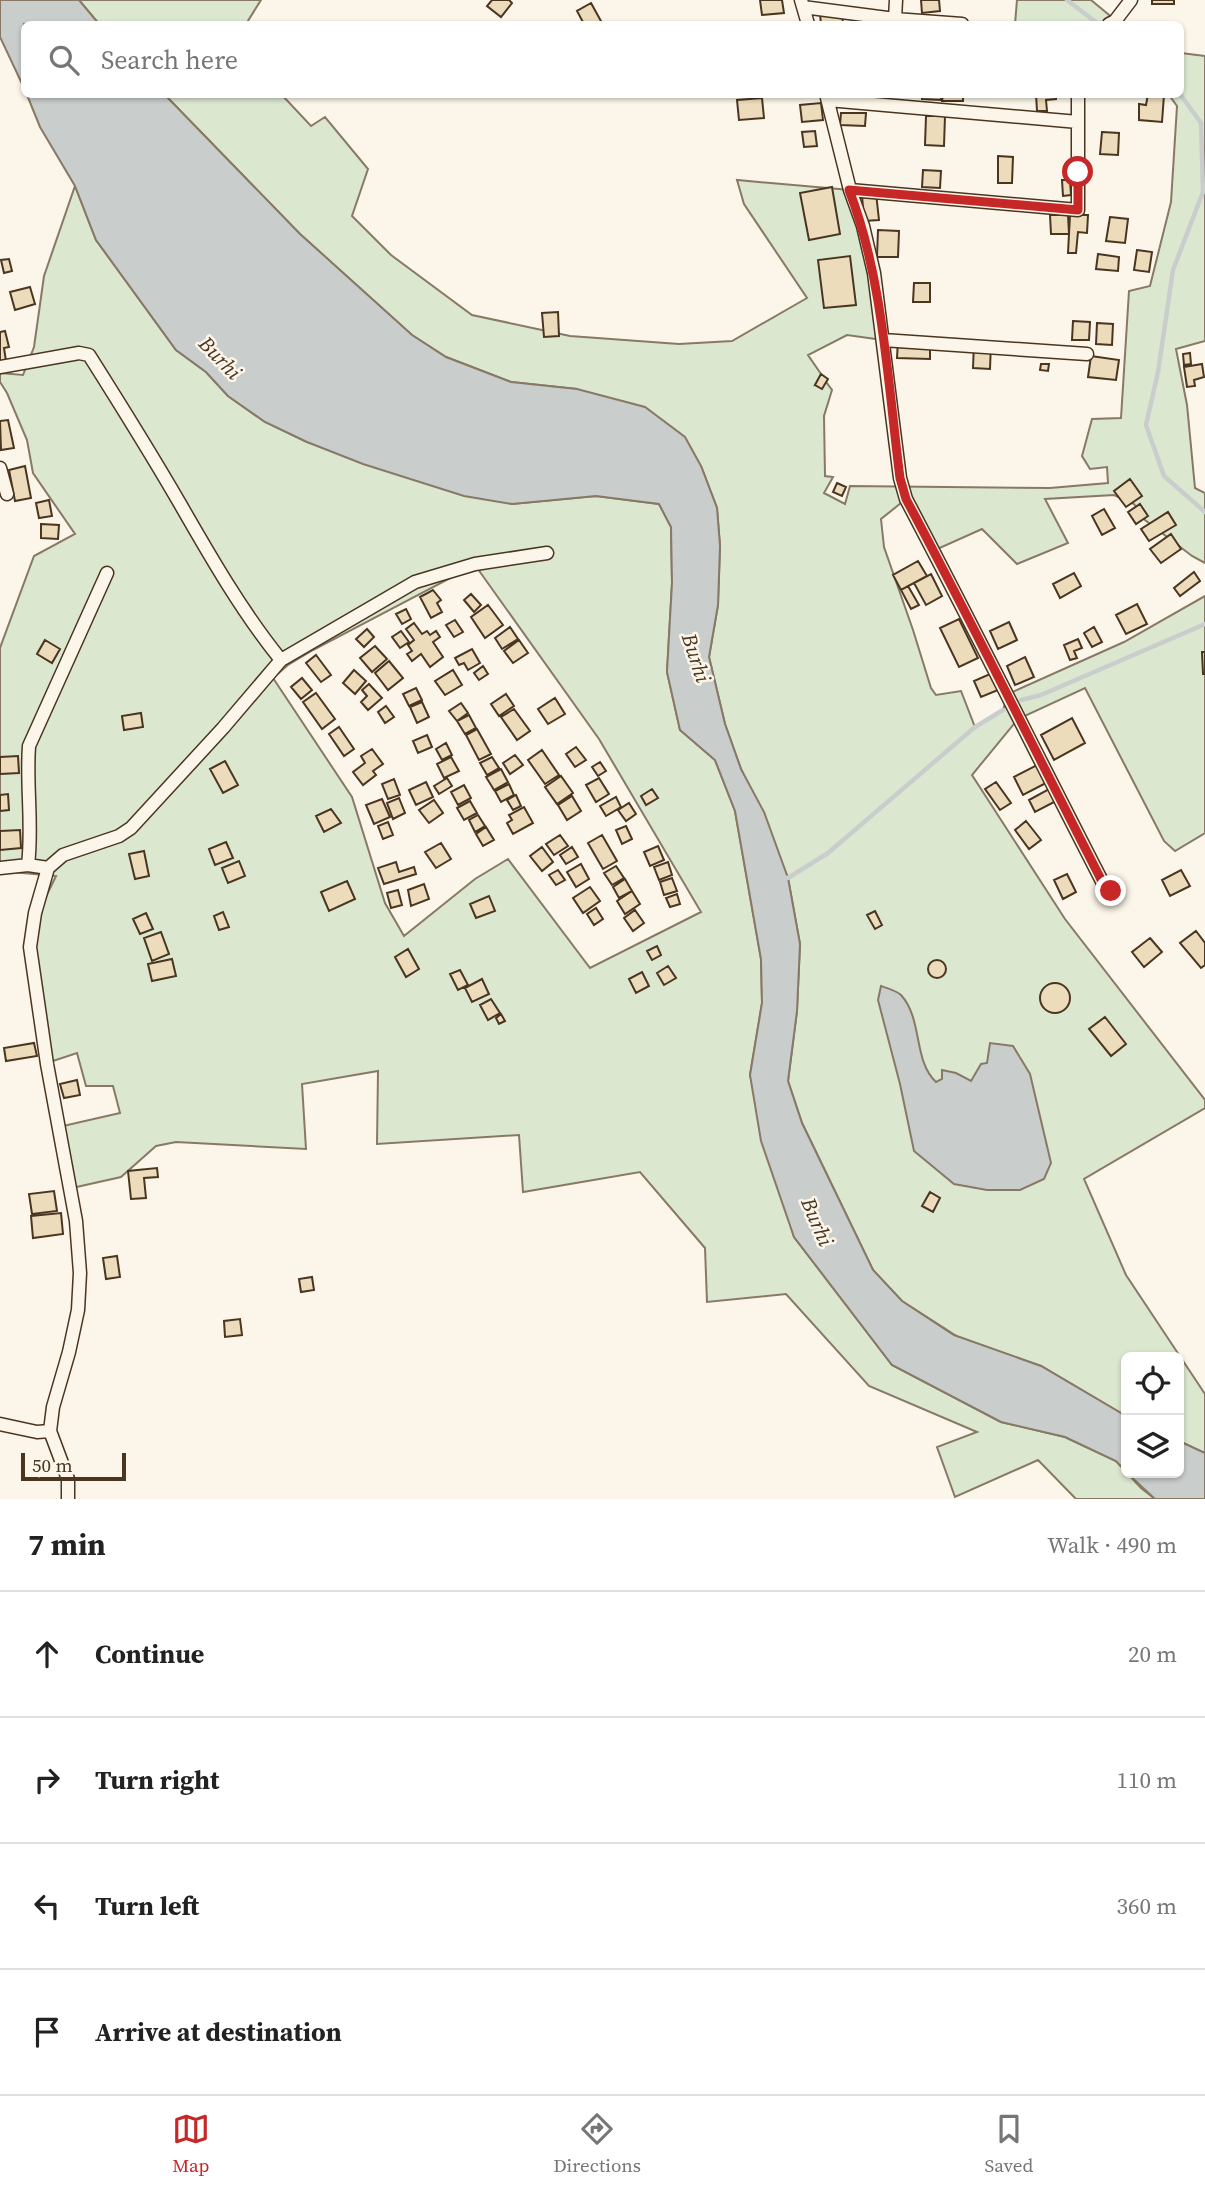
<!DOCTYPE html>
<html lang="en">
<head>
<meta charset="utf-8">
<style>
  :root { --surface:#fff; --page:#f6f6f6; --text:#222; --muted:#767676; --line:#e0e0e0; --accent:#c62828 }
  body { margin:0; font-family:"Source Serif 4",serif; background:var(--page); color:var(--text) }
  .controls { position:absolute; right:21px; bottom:21px; display:grid; overflow:hidden; border-radius:10px; box-shadow:0 2px 5px #0004 }
  .controls button { width:63px; height:63px; display:grid; place-items:center; padding:0; border:0; border-bottom:2px solid var(--line); background:var(--surface); color:var(--text); font:35px sans-serif }
  .scale { position:absolute; left:21px; bottom:18px; width:105px; box-sizing:border-box; padding-left:7px; border:4px solid #4a3520; border-top:0; font-size:19px; line-height:24px; white-space:nowrap; color:#4a3520; -webkit-text-stroke:5px #fbf6e9; paint-order:stroke }
  .stop { position:absolute; width:21px; height:21px; margin:-16px; border:5px solid #c62828; border-radius:50%; background:#fff }
  .stop.end { background:#c62828; border-color:#fff; box-shadow:0 2px 7px #0008 }
  .list { margin:0; padding:0; list-style:none }
  h2 { display:flex; justify-content:space-between; align-items:center; height:91px; margin:0; padding:0 28px; font-size:30px }
  h2 small { font-size:23px; font-weight:400; color:var(--muted) }
  .list li { display:grid; grid-template-columns:46px 1fr auto; gap:21px; align-items:center; box-sizing:border-box; height:126px; padding:0 28px; border-top:2px solid var(--line) }
  .list b { display:block; font-size:26px; white-space:nowrap }
  .list em { font-size:23px; font-style:normal; color:var(--muted) }
  .icon { flex:none; width:38px; height:38px; fill:none; stroke:currentColor; stroke-width:2; stroke-linecap:round; stroke-linejoin:round }
  .map { position:relative; flex:none; width:1205px; height:1499px; overflow:hidden }
  .search { position:absolute; background:var(--surface); box-shadow:0 2px 5px #0004; left:21px; right:21px; top:21px; height:77px; display:flex; align-items:center; gap:18px; box-sizing:border-box; padding:0 24px; border-radius:10px; color:var(--muted); font-size:26px }
  .sheet { height:595px; background:var(--surface) }
  nav { display:flex; justify-content:space-around; align-items:center; box-sizing:border-box; height:98px; border-top:2px solid var(--line); background:var(--surface); font-size:19px; color:var(--muted) }
  nav a { display:grid; justify-items:center; gap:4px }
  nav .on { color:var(--accent) }
  .map>svg:first-child { display:block }
  .green { fill:#dce7d0; stroke:#887966; stroke-width:2; fill-rule:evenodd }
  .water { fill:#c9cecd; stroke:#887966; stroke-width:2 }
  .lines { fill:none; stroke-linecap:round; stroke-linejoin:round }
  .stream { stroke:#c9cecd; stroke-width:4.5 }
  .building { fill:#ecdcbc; stroke:#4a3520; stroke-width:2 }
  .minor-casing { stroke:#4a3520; stroke-width:15 }
  .minor { stroke:#fbf6e9; stroke-width:12 }
  .route { stroke:#c62828; stroke-width:9 }
  .labels { text-anchor:middle; stroke-width:5; stroke-linejoin:round; paint-order:stroke }
  .water-label { font-size:21px; font-style:italic; fill:#4a3520; stroke:#fbf6e9 }
</style>
</head>
<body>
<div class="map">
<svg width="1205" height="1499" viewBox="0 0 1205 1499">
  <rect width="100%" height="100%" fill="#fbf6e9"/>
  <path class="green" d="M 79,0 L 261,0 L 246,24 L 99,24 Z
    M 1017,0 L 1091,0 L 1120,24 L 1015,24 Z
    M 1181,53 L 1205,56 L 1205,341 L 1176,349 L 1187,405 L 1195,488 L 1205,493 L 1205,563 L 1192,556 L 1145,520 L 1134,504 L 1114,495 L 1045,499 L 1068,543 L 1017,564 L 982,529 L 933,551 L 906,499 L 881,519 L 884,547 L 913,630 L 931,688 L 936,695 L 961,691 L 975,727 L 1003,710 L 1008,694 L 1124,642 L 1205,596 L 1205,833 L 1175,851 L 1164,841 L 1085,688 L 1018,719 L 972,775 L 1065,919 L 1205,1100 L 1205,1108 L 1084,1179 L 1126,1275 L 1205,1394 L 1205,1453 L 1179,1441 L 1179,1357 L 1126,1357 L 1126,1416 L 1041,1366 L 958,1337 L 902,1301 L 873,1270 L 802,1123 L 788,1081 L 797,1011 L 800,944 L 788,878 L 741,769 L 725,724 L 709,657 L 718,605 L 720,546 L 717,508 L 701,466 L 577,389 L 511,382 L 446,357 L 412,335 L 300,234 L 165,95 L 282,95 L 311,126 L 325,117 L 368,169 L 352,216 L 391,255 L 472,315 L 570,336 L 679,344 L 732,341 L 807,298 L 744,204 L 737,180 L 850,190 L 883,340 L 847,335 L 808,355 L 821,374 L 815,385 L 826,382 L 832,390 L 824,416 L 825,476 L 833,477 L 824,493 L 845,504 L 850,486 L 1050,488 L 1108,483 L 1107,467 L 1090,469 L 1082,456 L 1092,419 L 1121,418 L 1129,291 L 1150,286 L 1171,202 L 1177,106 L 1169,95 L 1180,94 Z
    M 75,186 L 96,240 L 176,350 L 206,372 L 228,396 L 265,422 L 307,442 L 512,504 L 596,496 L 659,504 L 671,527 L 672,583 L 667,672 L 680,730 L 715,760 L 735,811 L 761,959 L 762,1003 L 750,1075 L 794,1237 L 892,1365 L 1001,1422 L 1065,1437 L 1116,1461 L 1141,1488 L 1155,1499 L 1076,1499 L 1038,1460 L 955,1497 L 937,1447 L 977,1432 L 869,1386 L 786,1294 L 707,1302 L 705,1248 L 640,1172 L 523,1192 L 519,1135 L 377,1144 L 378,1071 L 302,1084 L 306,1149 L 176,1142 L 156,1146 L 121,1177 L 72,1188 L 63,1126 L 120,1113 L 113,1086 L 86,1086 L 77,1053 L 50,1062 L 33,965 L 37,915 L 56,876 L 0,871 L 0,648 L 34,556 L 75,534 L 33,473 L 27,440 L 7,393 L 0,382 L 0,373 L 23,375 L 34,347 L 44,276 ZM 475,565 L 599,739 L 701,912 L 590,968 L 508,859 L 475,879 L 404,936 L 385,903 L 352,797 L 273,678 L 288,665 L 313,650 Z"/>
  <path class="water" d="M 0,0 L 79,0 L 99,24 L 24,24 L 24,88 L 0,37 Z
    M 27,95 L 165,95 L 300,234 L 412,335 L 446,357 L 511,382 L 577,389 L 645,407 L 685,437 L 701,466 L 717,508 L 720,546 L 718,605 L 709,657 L 725,724 L 741,769 L 764,812 L 788,878 L 800,944 L 797,1011 L 788,1081 L 802,1123 L 873,1270 L 902,1301 L 954,1335 L 1041,1366 L 1126,1416 L 1126,1472 L 1116,1461 L 1065,1437 L 1001,1422 L 892,1365 L 794,1237 L 761,1141 L 750,1075 L 762,1003 L 761,959 L 735,811 L 715,760 L 680,730 L 667,672 L 672,583 L 671,527 L 659,504 L 596,496 L 512,504 L 464,496 L 363,464 L 307,442 L 265,422 L 228,396 L 206,372 L 176,350 L 96,240 L 75,186 L 40,127 Z
    M 881,986 C 887,988 897,991 901,995 C 923,1019 913,1061 936,1082 L 942,1079 L 942,1070 L 956,1073 L 971,1081 L 981,1064 L 987,1063 L 990,1043 L 1013,1046 L 1030,1074 L 1051,1163 L 1044,1179 L 1020,1190 L 987,1190 L 954,1184 L 914,1151 L 900,1084 L 878,1000 Z
    M 1179,1441 L 1205,1453 L 1205,1499 L 1155,1499 L 1127,1473 L 1179,1473 Z"/>
  <g class="lines">
    <path class="stream" d="M 1067,0 L 1097,23
      M 1180,94 L 1201,123 L 1203,192 L 1173,270 L 1158,372 L 1146,425 L 1164,476 L 1205,512
      M 1021,700 L 1041,695 L 1205,624
      M 782,878 L 788,878 L 828,853 L 975,727 L 1003,710"/>
  </g>
  <path class="building" d="M 492,0 L 509,0 L 512,3 L 501,17 L 487,6 Z
    M 760,0 L 782,0 L 784,13 L 762,15 Z
    M 921,0 L 939,0 L 940,11 L 922,13 Z
    M 1152,0 L 1174,0 L 1174,4 L 1152,4 Z
    M 591,3 L 602,23 L 599,24 L 584,24 L 577,11 Z
    M 842,12 L 843,24 L 821,24 L 820,14 Z
    M 922,94 L 941,94 L 941,100 L 922,99 Z
    M 943,94 L 963,94 L 963,101 L 942,101 Z
    M 1036,94 L 1056,94 L 1056,99 L 1046,100 L 1047,111 L 1037,111 Z
    M 1148,94 L 1164,95 L 1162,122 L 1139,120 L 1139,104 L 1146,105 Z
    M 762,98 L 764,118 L 739,120 L 737,100 Z
    M 821,103 L 823,120 L 802,122 L 800,105 Z
    M 841,113 L 866,113 L 865,126 L 840,125 Z
    M 926,116 L 945,116 L 944,146 L 925,145 Z
    M 815,131 L 817,146 L 804,147 L 802,132 Z
    M 1102,132 L 1119,133 L 1118,155 L 1100,154 Z
    M 998,156 L 1013,157 L 1012,183 L 998,183 Z
    M 923,170 L 941,171 L 940,188 L 922,187 Z
    M 1062,180 L 1070,180 L 1071,195 L 1063,196 Z
    M 832,187 L 840,234 L 809,240 L 800,193 Z
    M 876,193 L 879,220 L 864,221 L 862,195 Z
    M 1050,215 L 1068,215 L 1069,234 L 1051,234 Z
    M 1070,215 L 1088,215 L 1087,233 L 1078,232 L 1076,253 L 1068,253 Z
    M 1110,217 L 1128,219 L 1125,243 L 1106,241 Z
    M 878,230 L 899,231 L 898,257 L 877,257 Z
    M 1137,250 L 1152,252 L 1149,272 L 1134,270 Z
    M 1098,254 L 1119,257 L 1118,271 L 1096,269 Z
    M 850,256 L 856,305 L 824,308 L 818,260 Z
    M 9,259 L 12,271 L 4,273 L 1,260 Z
    M 914,283 L 930,283 L 930,302 L 913,302 Z
    M 30,287 L 35,304 L 15,310 L 10,292 Z
    M 558,312 L 559,336 L 544,337 L 542,313 Z
    M 1073,321 L 1090,322 L 1089,340 L 1072,340 Z
    M 1097,323 L 1113,324 L 1112,345 L 1096,344 Z
    M 5,331 L 9,347 L 4,348 L 6,361 L 0,362 L 0,332 Z
    M 898,340 L 930,341 L 930,359 L 897,358 Z
    M 974,343 L 991,343 L 990,369 L 973,368 Z
    M 1190,353 L 1191,364 L 1184,365 L 1183,354 Z
    M 1091,356 L 1119,360 L 1116,380 L 1088,377 Z
    M 1041,364 L 1049,364 L 1048,371 L 1040,370 Z
    M 1202,364 L 1204,377 L 1194,380 L 1195,386 L 1187,387 L 1184,367 Z
    M 821,374 L 828,379 L 822,389 L 815,385 Z
    M 8,420 L 14,448 L 1,450 L 0,421 Z
    M 25,466 L 31,498 L 15,501 L 9,470 Z
    M 1130,479 L 1142,496 L 1126,507 L 1114,491 Z
    M 837,483 L 846,487 L 842,496 L 833,492 Z
    M 49,500 L 52,516 L 39,518 L 36,503 Z
    M 1140,504 L 1148,516 L 1136,524 L 1128,512 Z
    M 1104,509 L 1115,528 L 1102,535 L 1092,516 Z
    M 1168,512 L 1176,525 L 1149,541 L 1141,529 Z
    M 41,524 L 59,525 L 58,539 L 41,538 Z
    M 1171,534 L 1181,549 L 1161,563 L 1150,549 Z
    M 918,561 L 927,576 L 901,590 L 893,575 Z
    M 1194,572 L 1200,581 L 1180,596 L 1174,588 Z
    M 1074,573 L 1081,586 L 1060,598 L 1053,584 Z
    M 931,574 L 942,596 L 926,605 L 914,583 Z
    M 908,586 L 919,605 L 911,609 L 901,590 Z
    M 433,590 L 441,600 L 437,603 L 442,612 L 431,618 L 420,597 Z
    M 471,594 L 481,605 L 474,612 L 464,600 Z
    M 1137,604 L 1147,624 L 1126,634 L 1116,615 Z
    M 488,605 L 503,625 L 485,638 L 471,617 Z
    M 406,609 L 411,619 L 402,624 L 396,614 Z
    M 959,619 L 978,658 L 959,667 L 940,628 Z
    M 455,620 L 463,632 L 454,637 L 446,625 Z
    M 1009,622 L 1017,640 L 998,649 L 990,631 Z
    M 414,623 L 422,634 L 427,631 L 430,635 L 436,631 L 440,637 L 433,642 L 443,657 L 430,667 L 421,654 L 412,661 L 407,654 L 412,651 L 408,645 L 414,640 L 406,629 Z
    M 510,627 L 518,639 L 502,649 L 495,638 Z
    M 1094,627 L 1102,642 L 1092,647 L 1084,633 Z
    M 367,629 L 374,637 L 364,647 L 356,639 Z
    M 401,631 L 409,642 L 400,648 L 392,637 Z
    M 1078,639 L 1082,648 L 1074,651 L 1077,658 L 1070,660 L 1064,645 Z
    M 45,640 L 60,649 L 52,663 L 37,654 Z
    M 519,640 L 528,653 L 513,663 L 504,651 Z
    M 375,646 L 387,659 L 372,672 L 360,658 Z
    M 472,649 L 480,663 L 468,670 L 464,663 L 459,665 L 455,658 Z
    M 1202,652 L 1205,652 L 1205,674 L 1203,674 Z
    M 316,655 L 331,675 L 321,682 L 306,663 Z
    M 1025,657 L 1034,677 L 1015,685 L 1007,666 Z
    M 389,661 L 403,678 L 388,690 L 375,673 Z
    M 483,666 L 488,674 L 479,680 L 474,673 Z
    M 354,670 L 366,681 L 355,694 L 343,683 Z
    M 453,670 L 462,685 L 445,695 L 435,681 Z
    M 990,674 L 998,690 L 981,697 L 974,681 Z
    M 302,678 L 312,690 L 301,699 L 291,687 Z
    M 369,684 L 382,698 L 368,710 L 361,702 L 367,696 L 362,690 Z
    M 416,688 L 422,700 L 409,706 L 403,694 Z
    M 316,693 L 335,719 L 322,729 L 303,702 Z
    M 506,694 L 514,706 L 499,716 L 491,704 Z
    M 555,698 L 565,714 L 548,724 L 538,709 Z
    M 422,702 L 429,717 L 417,723 L 410,707 Z
    M 461,703 L 468,713 L 457,721 L 449,711 Z
    M 386,706 L 394,717 L 385,723 L 378,712 Z
    M 514,709 L 530,731 L 517,740 L 501,717 Z
    M 141,713 L 143,727 L 124,730 L 122,716 Z
    M 469,715 L 476,728 L 465,734 L 457,721 Z
    M 1072,718 L 1085,743 L 1054,760 L 1041,735 Z
    M 339,727 L 354,749 L 344,756 L 329,734 Z
    M 477,729 L 491,754 L 479,760 L 466,735 Z
    M 427,735 L 432,747 L 418,753 L 413,741 Z
    M 446,743 L 452,755 L 442,760 L 436,749 Z
    M 576,747 L 586,760 L 575,767 L 566,754 Z
    M 372,749 L 383,764 L 373,771 L 376,775 L 363,785 L 353,772 L 365,763 L 361,756 Z
    M 542,750 L 559,775 L 545,784 L 528,760 Z
    M 515,755 L 523,765 L 510,774 L 503,763 Z
    M 18,756 L 19,773 L 0,774 L 0,757 Z
    M 451,757 L 459,771 L 444,778 L 437,764 Z
    M 492,757 L 499,768 L 487,775 L 480,763 Z
    M 225,761 L 238,785 L 223,793 L 210,769 Z
    M 600,762 L 606,771 L 598,776 L 592,767 Z
    M 1037,765 L 1046,783 L 1023,795 L 1014,777 Z
    M 501,769 L 508,782 L 494,790 L 486,777 Z
    M 561,776 L 573,793 L 557,804 L 545,787 Z
    M 447,778 L 452,786 L 439,794 L 434,786 Z
    M 599,778 L 609,794 L 596,802 L 586,785 Z
    M 394,779 L 400,795 L 388,799 L 382,784 Z
    M 426,782 L 433,797 L 416,805 L 409,790 Z
    M 996,782 L 1011,803 L 1000,810 L 985,789 Z
    M 509,784 L 514,795 L 501,802 L 495,791 Z
    M 464,785 L 471,798 L 458,805 L 451,792 Z
    M 652,789 L 658,798 L 646,805 L 641,796 Z
    M 1049,789 L 1056,801 L 1035,812 L 1029,800 Z
    M 8,794 L 9,810 L 0,811 L 0,795 Z
    M 516,795 L 521,806 L 513,810 L 507,800 Z
    M 572,796 L 581,811 L 567,820 L 558,805 Z
    M 616,797 L 621,807 L 606,816 L 600,806 Z
    M 399,798 L 405,813 L 393,819 L 387,803 Z
    M 382,799 L 390,817 L 374,824 L 366,805 Z
    M 434,800 L 443,813 L 429,823 L 419,810 Z
    M 470,801 L 477,813 L 464,820 L 457,808 Z
    M 629,803 L 636,814 L 626,821 L 618,810 Z
    M 524,807 L 533,823 L 513,834 L 507,823 L 512,820 L 509,815 Z
    M 331,809 L 341,823 L 324,832 L 316,816 Z
    M 478,815 L 485,826 L 475,832 L 469,820 Z
    M 1026,821 L 1041,840 L 1029,849 L 1015,830 Z
    M 388,822 L 393,835 L 383,839 L 378,826 Z
    M 626,826 L 632,839 L 622,844 L 616,830 Z
    M 486,827 L 494,840 L 483,846 L 476,834 Z
    M 20,830 L 21,848 L 0,850 L 0,831 Z
    M 560,835 L 568,846 L 554,855 L 546,844 Z
    M 602,835 L 617,861 L 603,869 L 588,843 Z
    M 226,842 L 233,858 L 215,865 L 209,849 Z
    M 441,843 L 451,859 L 436,868 L 425,852 Z
    M 658,846 L 664,860 L 650,866 L 644,852 Z
    M 542,847 L 553,862 L 542,871 L 530,856 Z
    M 572,847 L 578,857 L 566,864 L 560,855 Z
    M 144,851 L 149,876 L 135,879 L 129,854 Z
    M 239,861 L 245,876 L 228,883 L 222,868 Z
    M 396,862 L 399,872 L 414,867 L 416,874 L 384,884 L 378,868 Z
    M 668,862 L 672,875 L 659,880 L 654,867 Z
    M 581,864 L 589,879 L 576,887 L 567,872 Z
    M 616,866 L 624,878 L 612,885 L 604,873 Z
    M 558,870 L 565,880 L 556,885 L 549,875 Z
    M 1181,870 L 1190,886 L 1170,896 L 1162,880 Z
    M 1067,874 L 1076,892 L 1063,899 L 1054,880 Z
    M 672,878 L 677,891 L 664,895 L 660,882 Z
    M 625,879 L 632,891 L 619,898 L 613,887 Z
    M 347,881 L 355,899 L 329,911 L 321,892 Z
    M 424,884 L 429,899 L 411,906 L 408,890 Z
    M 590,887 L 600,901 L 583,913 L 573,898 Z
    M 398,890 L 402,905 L 391,908 L 387,893 Z
    M 632,891 L 640,904 L 625,914 L 617,901 Z
    M 677,894 L 680,904 L 670,907 L 666,898 Z
    M 489,896 L 495,911 L 476,918 L 470,904 Z
    M 596,908 L 603,919 L 594,925 L 587,914 Z
    M 635,910 L 644,923 L 633,931 L 624,918 Z
    M 875,911 L 882,925 L 875,929 L 867,915 Z
    M 223,912 L 229,927 L 219,930 L 214,916 Z
    M 146,913 L 153,929 L 140,934 L 133,919 Z
    M 1196,931 L 1205,943 L 1205,965 L 1201,968 L 1180,943 Z
    M 161,932 L 169,954 L 152,961 L 144,938 Z
    M 1150,938 L 1162,952 L 1144,967 L 1132,952 Z
    M 657,946 L 661,955 L 652,960 L 647,951 Z
    M 408,949 L 419,969 L 406,977 L 395,957 Z
    M 172,959 L 176,976 L 152,981 L 148,964 Z
    M928 969a9 9 0 1 1 18 0a9 9 0 1 1-18 0Z
    M 668,966 L 676,978 L 664,985 L 657,973 Z
    M 460,970 L 468,985 L 458,990 L 450,974 Z
    M 642,972 L 649,986 L 636,993 L 629,979 Z
    M 482,979 L 489,994 L 472,1002 L 465,988 Z
    M1040 998a15 15 0 1 1 30 0a15 15 0 1 1-30 0Z
    M 491,999 L 500,1013 L 488,1020 L 480,1005 Z
    M 501,1014 L 505,1021 L 499,1024 L 496,1018 Z
    M 1105,1017 L 1126,1044 L 1111,1056 L 1089,1029 Z
    M 34,1043 L 37,1056 L 6,1061 L 4,1048 Z
    M 77,1080 L 80,1095 L 64,1098 L 60,1084 Z
    M 157,1168 L 158,1177 L 144,1178 L 146,1198 L 131,1199 L 128,1171 Z
    M 54,1191 L 57,1211 L 32,1214 L 29,1194 Z
    M 930,1192 L 940,1198 L 933,1212 L 922,1206 Z
    M 61,1213 L 63,1234 L 33,1238 L 31,1216 Z
    M 117,1256 L 120,1277 L 106,1279 L 103,1258 Z
    M 312,1277 L 314,1290 L 301,1292 L 299,1279 Z
    M 240,1319 L 242,1335 L 225,1337 L 224,1321 Z"/>
  <g class="lines">
    <g class="minor-casing">
      <path id="minor" d="M 801,0 L 808,24
        M 803,7 L 895,19 L 962,24
        M 895,19 L 896,0
        M 1109,24 L 1115,21 L 1131,0
        M 826,94 L 850,190 L 863,226 L 874,273 L 900,478 L 906,499 C 974,628 1039,759 1106,889 L 1111,891
        M 828,100 L 1078,122 L 1078,94
        M 850,190 L 1078,210 L 1078,122
        M 883,340 L 1087,354
        M 0,367 L 79,353 L 89,355 C 120,404 150,452 179,502 C 210,556 242,612 281,660
        M 0,468 L 7,494
        M 28,865 C 33,825 26,786 29,746 L 107,573
        M 0,868 L 28,865 L 48,868
        M 0,1424 L 37,1432 L 50,1431 L 53,1407 L 69,1352 L 78,1310 L 80,1273 L 76,1221 L 47,1064 L 30,947 L 35,913 L 48,868 L 63,855 L 119,836 L 131,828 L 223,728 L 281,660 L 415,582 L 475,564 L 547,553
        M 50,1431 L 68,1479 L 68,1499"/>
    </g>
    <use href="#minor" class="minor"/>
  </g>
  <g class="lines">
    <path class="route" d="M 1078,172 L 1078,210 L 849,190 C 883,277 888,385 900,478 L 906,499 C 975,628 1039,759 1106,889 L 1111,891"/>
  </g>
  <g class="labels">
    <g class="water-label">
      <text transform="translate(220 358) rotate(46)" y="7">Burhi</text>
      <text transform="translate(696 658) rotate(72)" y="7">Burhi</text>
      <text transform="translate(817 1222) rotate(67)" y="7">Burhi</text>
    </g>
  </g>
</svg>
<div class="controls">
<button><svg class="icon" aria-label="locate" viewBox="0 0 24 24"><circle cx="12" cy="12" r="6"/><path d="M12 2v4M12 18v4M2 12h4M18 12h4"/></svg></button>
<button><svg class="icon" aria-label="layers" viewBox="0 0 24 24"><path d="M12 4l9 5-9 5-9-5zM3 14l9 5 9-5"/></svg></button>
</div>
<div class="scale">50 m</div>
<div class="stop" style="left:1078px;top:172px"></div>
<div class="stop end" style="left:1111px;top:891px"></div>
<div class="search"><svg class="icon" aria-label="search" viewBox="0 0 24 24"><circle cx="10" cy="10" r="6"/><path d="M15 15l6 6"/></svg>Search here</div>
</div>
<section class="sheet">
<h2>7 min<small>Walk · 490 m</small></h2>
<ul class="list">
<li><svg class="icon" aria-label="ahead" viewBox="0 0 24 24"><path d="M12 20V5M6 11l6-6 6 6"/></svg><div><b>Continue</b></div><em>20 m</em></li>
<li><svg class="icon" aria-label="right" viewBox="0 0 24 24"><path d="M7 20v-9h11M14 6l5 5-5 5"/></svg><div><b>Turn right</b></div><em>110 m</em></li>
<li><svg class="icon" aria-label="left" viewBox="0 0 24 24"><path d="M17 20v-9H6M10 6l-5 5 5 5"/></svg><div><b>Turn left</b></div><em>360 m</em></li>
<li><svg class="icon" aria-label="arrive" viewBox="0 0 24 24"><path d="M6 21V4h12l-3 4 3 4H6"/></svg><div><b>Arrive at destination</b></div></li>
</ul>
</section>
<nav>
<a class="on"><svg class="icon" aria-label="map" viewBox="0 0 24 24"><path d="M3 6l6-2 6 2 6-2v14l-6 2-6-2-6 2zM9 4v14M15 6v14"/></svg>Map</a>
<a><svg class="icon" aria-label="directions" viewBox="0 0 24 24"><path d="M12 3l9 9-9 9-9-9zM9 14v-3h6M13 9l2 2-2 2"/></svg>Directions</a>
<a><svg class="icon" aria-label="saved" viewBox="0 0 24 24"><path d="M7 4h10v16l-5-4-5 4z"/></svg>Saved</a>
</nav>
</body>
</html>
